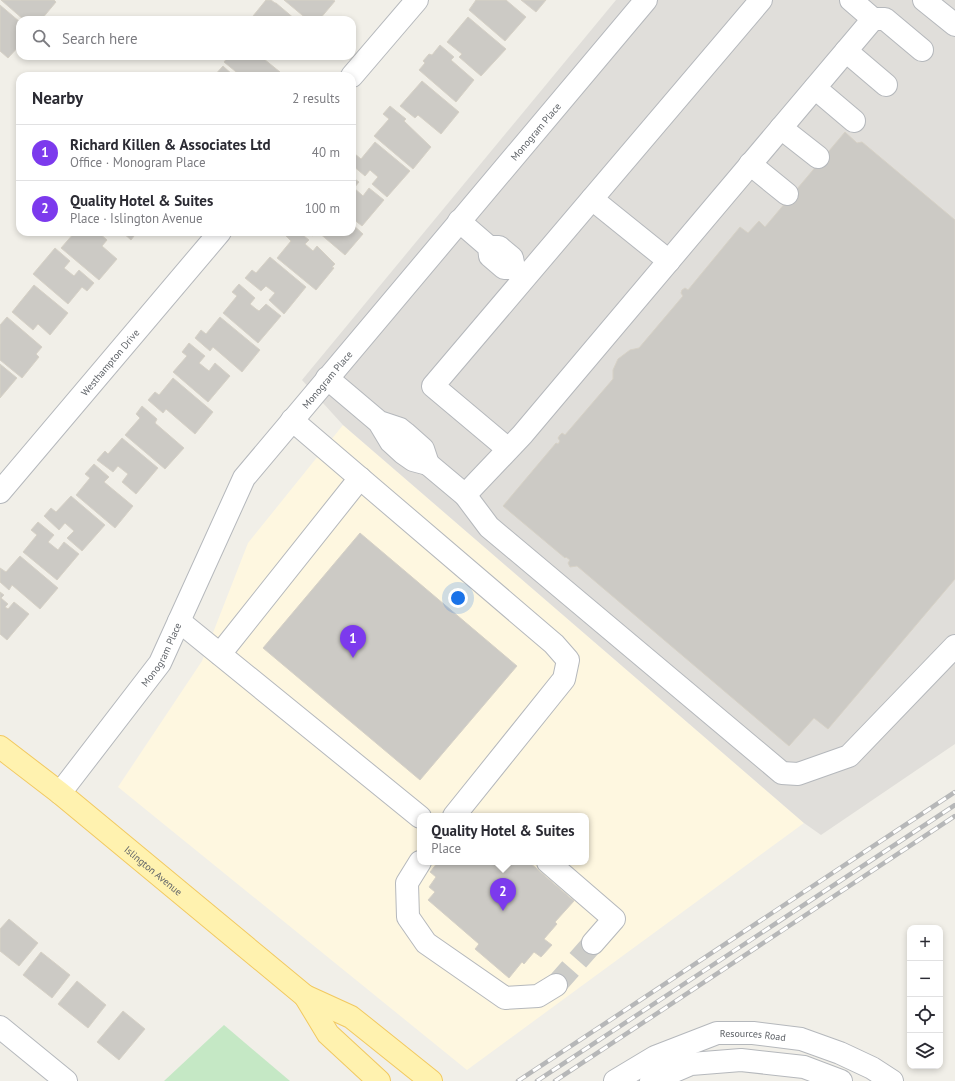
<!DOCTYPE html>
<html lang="en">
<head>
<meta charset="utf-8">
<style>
  :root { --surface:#fff; --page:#f2f2f3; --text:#2b2b33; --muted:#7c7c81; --line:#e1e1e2; --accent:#7c3aed }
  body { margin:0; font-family:"PT Sans",sans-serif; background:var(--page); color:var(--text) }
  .controls { position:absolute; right:12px; bottom:12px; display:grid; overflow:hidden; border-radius:8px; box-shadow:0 2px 6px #0003 }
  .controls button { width:36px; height:36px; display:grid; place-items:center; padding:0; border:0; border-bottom:1px solid var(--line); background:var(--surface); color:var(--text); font:20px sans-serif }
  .you { position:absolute; left:458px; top:598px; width:14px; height:14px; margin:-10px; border:3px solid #fff; border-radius:50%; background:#1a73e8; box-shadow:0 0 0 6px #1a73e833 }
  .badge { display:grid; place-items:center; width:26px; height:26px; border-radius:50%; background:var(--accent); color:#fff; font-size:13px; font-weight:700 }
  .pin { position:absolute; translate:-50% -33px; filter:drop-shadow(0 1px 2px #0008) }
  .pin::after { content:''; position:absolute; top:21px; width:14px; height:12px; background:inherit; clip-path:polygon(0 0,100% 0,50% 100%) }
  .popup { position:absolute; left:417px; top:813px; width:172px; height:52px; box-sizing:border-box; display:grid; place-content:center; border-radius:8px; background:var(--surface); filter:drop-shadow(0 1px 3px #0005); font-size:13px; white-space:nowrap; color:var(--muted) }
  .popup b { font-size:15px; color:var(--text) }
  .popup::after { content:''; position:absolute; left:50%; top:100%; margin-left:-8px; border:8px solid transparent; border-top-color:var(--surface) }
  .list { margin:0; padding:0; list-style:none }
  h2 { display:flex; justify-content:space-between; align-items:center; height:52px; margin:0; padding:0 16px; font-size:17px }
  h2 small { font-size:13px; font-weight:400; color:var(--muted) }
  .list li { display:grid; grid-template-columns:26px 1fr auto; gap:12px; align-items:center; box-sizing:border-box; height:56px; padding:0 16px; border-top:1px solid var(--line) }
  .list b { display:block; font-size:15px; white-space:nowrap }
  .list p { margin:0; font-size:13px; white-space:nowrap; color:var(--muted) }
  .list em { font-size:13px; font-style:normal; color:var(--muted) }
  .icon { flex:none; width:22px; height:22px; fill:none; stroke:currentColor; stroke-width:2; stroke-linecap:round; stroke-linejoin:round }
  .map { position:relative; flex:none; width:955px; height:1081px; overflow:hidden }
  .search { position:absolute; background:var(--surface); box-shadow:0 2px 6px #0003; left:16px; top:16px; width:340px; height:44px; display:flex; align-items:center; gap:10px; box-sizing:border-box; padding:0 14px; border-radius:12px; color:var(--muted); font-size:15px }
  .panel { position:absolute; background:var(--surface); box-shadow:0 2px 6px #0003; left:16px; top:72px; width:340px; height:164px; border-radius:12px }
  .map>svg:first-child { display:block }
  .commercial { fill:#fef7e0; fill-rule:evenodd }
  .industrial { fill:#e0deda }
  .green { fill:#c5e8c5 }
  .building { fill:#cccac5; stroke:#d6d1c6 }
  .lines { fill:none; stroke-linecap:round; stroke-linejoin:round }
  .minor-tunnel { stroke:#ccccc8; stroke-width:22; stroke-dasharray:22 11; stroke-linecap:butt }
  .minor-casing { stroke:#b5b8bc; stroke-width:24 }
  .major-casing { stroke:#f2c960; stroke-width:24 }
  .minor { stroke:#fff; stroke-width:22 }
  .major { stroke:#fff2af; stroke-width:22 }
  .rail-casing { stroke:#b6b7b8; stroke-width:4.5 }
  .rail { stroke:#fff; stroke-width:3; stroke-dasharray:9; stroke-linecap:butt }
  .labels { text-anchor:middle; stroke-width:3.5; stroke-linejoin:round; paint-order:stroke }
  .street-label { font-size:10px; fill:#5f6368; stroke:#fff }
</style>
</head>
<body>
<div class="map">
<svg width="955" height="1081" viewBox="0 0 955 1081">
  <rect width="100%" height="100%" fill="#f1efe8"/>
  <path class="commercial" d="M 343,425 L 804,823 L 467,1070 L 118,787 L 202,661 L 248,543 ZM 420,816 L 586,816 L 586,862 L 420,862 Z"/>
  <path class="industrial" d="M 616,0 L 955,0 L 955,744 L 821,835 L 804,823 L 343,425 L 302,380 Z"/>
  <path class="green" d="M 224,1025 L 290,1081 L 164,1081 Z"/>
  <path class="building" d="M 1,0 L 54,0 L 56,2 L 41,20 L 24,20 Z
    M 266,0 L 271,0 L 275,3 L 276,3 L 296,20 L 258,20 L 253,16 Z
    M 284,0 L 333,0 L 335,1 L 319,20 L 308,20 Z
    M 476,0 L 506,0 L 526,17 L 505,41 L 469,10 Z
    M 521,0 L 546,0 L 536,12 Z
    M 0,5 L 20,22 L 20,45 L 8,58 L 0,51 Z
    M 468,17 L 506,49 L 481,76 L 459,57 L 462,54 L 447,42 Z
    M 440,45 L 454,57 L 451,60 L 474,80 L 456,102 L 419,70 L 425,63 L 423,61 L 429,54 L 432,55 Z
    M 229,56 L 267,56 L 264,59 L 280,72 L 277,76 L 241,76 L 224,62 Z
    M 223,66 L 234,76 L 214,76 Z
    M 422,81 L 459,112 L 441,134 L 418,115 L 415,118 L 400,106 Z
    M 390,106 L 406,119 L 404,121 L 431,147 L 413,169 L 374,136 L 389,119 L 383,114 Z
    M 845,132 L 857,143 L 862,142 L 955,220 L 955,579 L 828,729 L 814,718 L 789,746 L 577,566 L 570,567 L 568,563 L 570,560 L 566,557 L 565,558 L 503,506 L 556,443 L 558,444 L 560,441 L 558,438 L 560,435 L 562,433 L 565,435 L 613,379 L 613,370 L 618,359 L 630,350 L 639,348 L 683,296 L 681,293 L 682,290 L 685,288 L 688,290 L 740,227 L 748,233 L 759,221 L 765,227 Z
    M 375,142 L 410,171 L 387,197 L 372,184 L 378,177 L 370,170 L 365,176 L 352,165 L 352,158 L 355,154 L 361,159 Z
    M 352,177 L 359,182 L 354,188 L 363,196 L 369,188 L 384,200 L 362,226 L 352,218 Z
    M 352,224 L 363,234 L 345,255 L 318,232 L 315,236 L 314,234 L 313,236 L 308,232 L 352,232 Z
    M 75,232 L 98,232 L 107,240 L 102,246 L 117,259 L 99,280 L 61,248 Z
    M 122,232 L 137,232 L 131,240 Z
    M 289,232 L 299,232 L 309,240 L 305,244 L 313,251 L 317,246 L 335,264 L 332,267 L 334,268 L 316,290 L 277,258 L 291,241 L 286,236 Z
    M 55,248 L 70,261 L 64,268 L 74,276 L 79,270 L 94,283 L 87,291 L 82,287 L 68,304 L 33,274 Z
    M 270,257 L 306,287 L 284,314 L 269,300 L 275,293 L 266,286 L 261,291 L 245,278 L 252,270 L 256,273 Z
    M 239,284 L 255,298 L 250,304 L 256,309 L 259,311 L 266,304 L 281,316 L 258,343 L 223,313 L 237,296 L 232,292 Z
    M 34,285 L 68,313 L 50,335 L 38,324 L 33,330 L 12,312 Z
    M 7,317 L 42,347 L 36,354 L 39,357 L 22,378 L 0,360 L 0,325 Z
    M 220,317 L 260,350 L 242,372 L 213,347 L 210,351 L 195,338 L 201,330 L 206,334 Z
    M 189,343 L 205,356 L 199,363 L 209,371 L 215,363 L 230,376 L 208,402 L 173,372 L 187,356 L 182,352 Z
    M 0,364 L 17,378 L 0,398 Z
    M 173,378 L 213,412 L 195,434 L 166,409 L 163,413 L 148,400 L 155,392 L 159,395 Z
    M 142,406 L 157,419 L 155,423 L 184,448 L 165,469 L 125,435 L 140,418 L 136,414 Z
    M 122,438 L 158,468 L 136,494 L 122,482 L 128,474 L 118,466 L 113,472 L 97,460 L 105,451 L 108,454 Z
    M 94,464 L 109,477 L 104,482 L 133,506 L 115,528 L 76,495 L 90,478 L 85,474 Z
    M 71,496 L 105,525 L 82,551 L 67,538 L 74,531 L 65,523 L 59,530 L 44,516 L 51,508 L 56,512 Z
    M 38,522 L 54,535 L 48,542 L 58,550 L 64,542 L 79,554 L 57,580 L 23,552 L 37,535 L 31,530 Z
    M 360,533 L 517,666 L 420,780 L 263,648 Z
    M 20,556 L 58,588 L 40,609 L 12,585 L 9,590 L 0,582 L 0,568 L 6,572 Z
    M 0,592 L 4,595 L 1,598 L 8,604 L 5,607 L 8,609 L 14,602 L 29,614 L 7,640 L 0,634 Z
    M 438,862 L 529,862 L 574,901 L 555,922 L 557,924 L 544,939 L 552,945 L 541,957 L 534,952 L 524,964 L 522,962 L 509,978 L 475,949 L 479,944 L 428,900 L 435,892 L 429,887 L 436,877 L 430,872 Z
    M 9,919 L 38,943 L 19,966 L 0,951 L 0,929 Z
    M 41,952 L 70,975 L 52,998 L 23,975 Z
    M 77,981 L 106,1005 L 88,1028 L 58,1004 Z
    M 123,1011 L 145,1029 L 119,1060 L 97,1042 Z"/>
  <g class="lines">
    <path class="minor-tunnel" d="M 556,985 L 593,943"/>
    <g class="minor-casing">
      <g id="minor">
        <path d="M 924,0 L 955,25"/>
        <path d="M 873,19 L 885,19 L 922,50"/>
        <path d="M 846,51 L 886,85"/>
        <path d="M 352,76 L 417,0"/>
        <path d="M 815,88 L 854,121"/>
        <path d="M 781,128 L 818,157"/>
        <path d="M 750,164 L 787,194"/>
        <path d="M 592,199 L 669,261"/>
        <path d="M 459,221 L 489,247 L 490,256 L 504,268 L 514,268 L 512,258 L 499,247 L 489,247"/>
        <path d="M 327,378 L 379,422 L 391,442 L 403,453 L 413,460 L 428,464 L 423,449 L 405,433 L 400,429 L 379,422"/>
        <path d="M 292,420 L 554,644 L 568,660 L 564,679 L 454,816"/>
        <path d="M 508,449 L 433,386 L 761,0"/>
        <path d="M 428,464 L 465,495 L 489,527 L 782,773 L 798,774 L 849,756 L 955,646"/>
        <path id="s1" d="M 0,492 L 220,232"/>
        <path d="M 465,495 L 522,435 L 873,19 L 851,0"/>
        <path d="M 179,621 L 420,817"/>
        <path d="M 220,654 L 360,478"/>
        <path id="s2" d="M 60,793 L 160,663 L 244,478 L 646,0"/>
        <path d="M 420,862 L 407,883 L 408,917 L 426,943 L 505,998 L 538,996 L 556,985"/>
        <path d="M 548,862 L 614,919 L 593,943"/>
        <path d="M 0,1027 L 66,1081"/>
        <path id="s3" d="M 615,1081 L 655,1057 L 717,1033 L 753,1033 L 801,1039 L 840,1053 L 872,1068 L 892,1081"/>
        <path d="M 651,1081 L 691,1064 L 741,1060 L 804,1067 L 841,1081"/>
      </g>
    </g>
    <g class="major-casing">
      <g id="major">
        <path id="s4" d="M 0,747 L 60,793 L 305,996 L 351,1017 L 431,1081"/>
        <path d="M 305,996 L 328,1034 L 379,1081"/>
      </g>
    </g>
    <use href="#minor" class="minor"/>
    <use href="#major" class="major"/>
    <g class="rail-casing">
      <path id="rail" d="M 518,1081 L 955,792
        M 537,1081 L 955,805
        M 555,1081 L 955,816"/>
    </g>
    <use href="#rail" class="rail"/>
  </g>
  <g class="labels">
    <g class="street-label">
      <text dy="4" stroke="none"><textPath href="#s2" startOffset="820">Monogram Place</textPath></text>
      <text dy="4" stroke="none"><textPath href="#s1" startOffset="170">Westhampton Drive</textPath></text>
      <text dy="4" stroke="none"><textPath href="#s2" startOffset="496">Monogram Place</textPath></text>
      <text dy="4" stroke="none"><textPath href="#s2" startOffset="172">Monogram Place</textPath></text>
      <text dy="4" stroke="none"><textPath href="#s4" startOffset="197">Islington Avenue</textPath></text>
      <text dy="4" stroke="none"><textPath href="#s3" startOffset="149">Resources Road</textPath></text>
    </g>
  </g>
</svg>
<div class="controls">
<button>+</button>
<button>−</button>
<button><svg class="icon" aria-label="locate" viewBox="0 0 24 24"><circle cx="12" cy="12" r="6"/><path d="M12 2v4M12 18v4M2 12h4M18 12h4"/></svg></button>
<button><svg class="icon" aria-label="layers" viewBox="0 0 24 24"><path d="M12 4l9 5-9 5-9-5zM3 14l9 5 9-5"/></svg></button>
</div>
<div class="you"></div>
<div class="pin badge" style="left:353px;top:658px">1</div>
<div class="pin badge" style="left:503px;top:911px">2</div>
<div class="popup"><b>Quality Hotel &amp; Suites</b>Place</div>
<div class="search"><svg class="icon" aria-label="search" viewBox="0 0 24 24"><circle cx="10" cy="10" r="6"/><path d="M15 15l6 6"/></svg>Search here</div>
<section class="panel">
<h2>Nearby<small>2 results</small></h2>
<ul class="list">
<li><span class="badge">1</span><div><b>Richard Killen &amp; Associates Ltd</b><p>Office · Monogram Place</p></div><em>40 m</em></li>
<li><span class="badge">2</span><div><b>Quality Hotel &amp; Suites</b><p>Place · Islington Avenue</p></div><em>100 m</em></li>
</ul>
</section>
</div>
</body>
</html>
